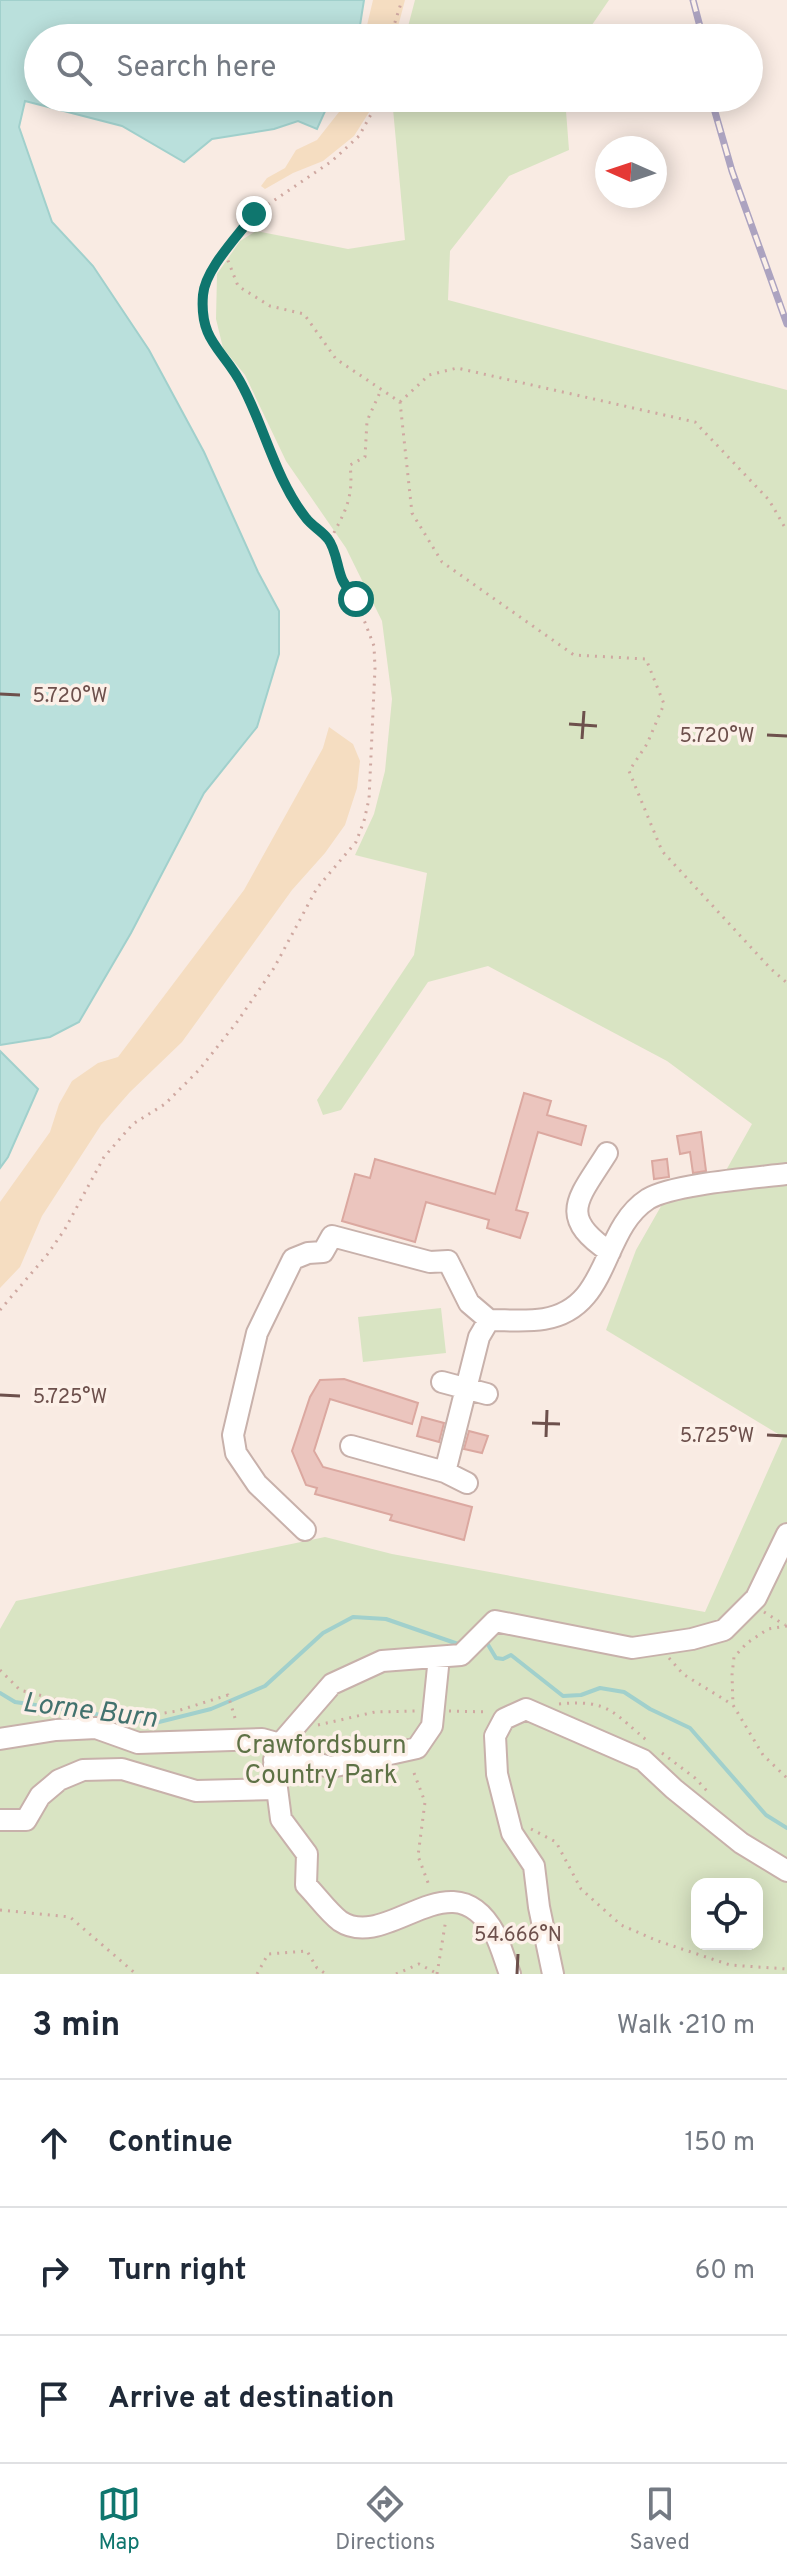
<!DOCTYPE html>
<html lang="en">
<head>
<meta charset="utf-8">
<style>
  :root { --surface:#fff; --page:#f2f2f3; --text:#1f2937; --muted:#747a83; --line:#e0e1e3; --accent:#0f766e }
  body { margin:0; font-family:Overpass,sans-serif; background:var(--page); color:var(--text) }
  .controls { position:absolute; right:24px; bottom:24px; display:grid; overflow:hidden; border-radius:16px; box-shadow:0 4px 20px #0003 }
  .controls button { width:72px; height:72px; display:grid; place-items:center; padding:0; border:0; border-bottom:2px solid var(--line); background:var(--surface); color:var(--text); font:40px sans-serif }
  .compass { position:absolute; left:595px; top:136px; width:72px; height:72px; border-radius:50%; background:var(--surface); box-shadow:0 4px 20px #0003; rotate:273deg }
  .stop { position:absolute; width:24px; height:24px; margin:-18px; border:6px solid #0f766e; border-radius:50%; background:#fff }
  .stop.end { background:#0f766e; border-color:#fff; box-shadow:0 2px 8px #0008 }
  .list { margin:0; padding:0; list-style:none }
  h2 { display:flex; justify-content:space-between; align-items:center; height:104px; margin:0; padding:0 32px; font-size:34px }
  h2 small { font-size:26px; font-weight:400; color:var(--muted) }
  .list li { display:grid; grid-template-columns:52px 1fr auto; gap:24px; align-items:center; box-sizing:border-box; height:128px; padding:0 32px; border-top:2px solid var(--line) }
  .list b { display:block; font-size:30px; white-space:nowrap }
  .list em { font-size:26px; font-style:normal; color:var(--muted) }
  .icon { flex:none; width:44px; height:44px; fill:none; stroke:currentColor; stroke-width:2; stroke-linecap:round; stroke-linejoin:round }
  .map { position:relative; flex:none; width:787px; height:1974px; overflow:hidden }
  .search { position:absolute; background:var(--surface); box-shadow:0 4px 20px #0003; left:24px; right:24px; top:24px; height:88px; display:flex; align-items:center; gap:20px; box-sizing:border-box; padding:0 28px; border-radius:44px; color:var(--muted); font-size:30px }
  .sheet { height:488px; background:var(--surface) }
  nav { display:flex; justify-content:space-around; align-items:center; box-sizing:border-box; height:112px; border-top:2px solid var(--line); background:var(--surface); font-size:22px; color:var(--muted) }
  nav a { display:grid; justify-items:center; gap:4px }
  nav .on { color:var(--accent) }
  .map>svg:first-child { display:block }
  .green { fill:#d9e4c3; fill-rule:evenodd }
  .sand { fill:#f5ddc1 }
  .water { fill:#bae0dc; stroke:#a1d0cc; stroke-width:2 }
  .lines { fill:none; stroke-linecap:round; stroke-linejoin:round }
  .stream { stroke:#a1d0cc; stroke-width:4 }
  .building { fill:#ebc5be; stroke:#dba8a0; stroke-width:2 }
  .minor-casing { stroke:#c8b1ab; stroke-width:24 }
  .path { stroke:#cfa8a1; stroke-width:3; stroke-dasharray:2 6; stroke-linecap:butt }
  .minor { stroke:#fff; stroke-width:20 }
  .rail-casing { stroke:#aca3c0; stroke-width:7 }
  .rail { stroke:#fcf0e8; stroke-width:4; stroke-dasharray:12; stroke-linecap:butt }
  .route { stroke:#0f766e; stroke-width:10 }
  .ticks { fill:none; stroke:#6d504c; stroke-width:3 }
  .labels { text-anchor:middle; stroke-width:7; stroke-linejoin:round; paint-order:stroke }
  .park-label { font-size:26px; fill:#5e7246; stroke:#fcf0e8 }
  .water-label { font-size:28px; font-style:italic; fill:#42726e; stroke:#fcf0e8 }
  .ticks-label { font-size:20px; text-anchor:middle; fill:#6d504c; stroke:#fcf0e8; stroke-width:7; stroke-linejoin:round; paint-order:stroke }
</style>
</head>
<body>
<div class="map">
<svg width="787" height="1974" viewBox="0 0 787 1974">
  <rect width="100%" height="100%" fill="#f9ebe3"/>
  <path class="green" d="M 415,0 L 609,0 L 583,38 L 405,38 Z
    M 392,98 L 565,98 L 569,150 L 509,176 L 450,251 L 448,300 L 787,390 L 787,1974 L 0,1974 L 0,1629 L 16,1601 L 325,1537 L 392,1554 L 705,1612 L 783,1437 L 606,1330 L 636,1250 L 664,1201 L 719,1183 L 752,1124 L 667,1061 L 488,966 L 428,982 L 341,1110 L 323,1115 L 317,1100 L 414,955 L 427,873 L 355,855 L 374,814 L 385,771 L 392,699 L 382,621 L 346,548 L 286,461 L 245,375 L 223,348 L 216,319 L 217,274 L 240,241 L 256,231 L 348,249 L 405,240 ZM 697,1884 L 757,1884 L 757,1944 L 697,1944 Z
    M 441,1308 L 446,1353 L 363,1362 L 358,1317 Z"/>
  <path class="sand" d="M 373,0 L 405,0 L 395,38 L 364,38 Z
    M 344,98 L 378,98 L 354,136 L 323,161 L 293,173 L 265,189 L 261,186 L 267,178 L 285,168 L 296,150 L 317,140 L 339,112 Z
    M 329,727 L 353,744 L 360,761 L 357,788 L 345,825 L 325,853 L 292,890 L 182,1042 L 130,1092 L 101,1125 L 42,1216 L 20,1267 L 0,1288 L 0,1202 L 50,1132 L 59,1104 L 72,1081 L 98,1063 L 118,1057 L 244,890 L 323,748 Z"/>
  <path class="water" d="M 0,0 L 364,0 L 358,38 L 38,38 L 38,98 L 331,98 L 317,129 L 298,121 L 274,129 L 212,139 L 184,162 L 122,126 L 25,101 L 19,127 L 52,222 L 93,266 L 149,350 L 204,452 L 258,572 L 279,611 L 279,654 L 257,727 L 204,793 L 131,933 L 79,1022 L 50,1037 L 0,1045 Z
    M 0,1051 L 38,1089 L 8,1157 L 0,1168 Z"/>
  <g class="lines">
    <path class="stream" d="M 484,1643 L 487,1643 L 496,1658 L 503,1659 L 511,1655 L 563,1696 L 581,1695 L 600,1688 L 624,1692 L 650,1709 L 690,1728 L 766,1815 L 787,1828
      M 0,1693 L 15,1702 L 155,1723 L 211,1709 L 265,1686 L 323,1633 L 353,1617 L 386,1619 L 461,1645"/>
  </g>
  <path class="building" d="M 524,1093 L 551,1101 L 547,1115 L 586,1126 L 581,1145 L 538,1132 L 516,1210 L 528,1213 L 520,1238 L 487,1228 L 489,1220 L 426,1202 L 415,1242 L 342,1221 L 355,1174 L 370,1178 L 375,1159 L 495,1194 Z
    M 701,1132 L 706,1171 L 693,1173 L 690,1152 L 680,1154 L 677,1136 Z
    M 667,1159 L 669,1177 L 654,1179 L 652,1161 Z
    M 344,1379 L 418,1403 L 412,1424 L 330,1399 L 314,1451 L 323,1467 L 472,1507 L 464,1540 L 390,1520 L 392,1515 L 315,1494 L 317,1488 L 306,1485 L 292,1451 L 310,1397 L 320,1380 Z
    M 422,1417 L 444,1423 L 439,1442 L 417,1436 Z
    M 469,1431 L 488,1436 L 482,1453 L 464,1449 Z"/>
  <g class="lines">
    <g class="minor-casing">
      <path id="minor" d="M 607,1153 C 579,1198 556,1216 610,1252
        M 442,1382 L 487,1394
        M 351,1446 L 445,1472 L 479,1337 L 489,1320
        M 445,1472 L 467,1483
        M 305,1530 L 257,1484 L 236,1453 L 233,1435 L 257,1333 L 293,1259 L 308,1253 L 323,1252 L 332,1236 L 430,1262 L 448,1261 L 469,1303 L 489,1320 C 507,1320 527,1322 544,1319 C 611,1308 600,1230 648,1199 C 673,1184 755,1178 787,1174
        M 0,1739 L 56,1730 L 96,1728 L 138,1743 L 262,1739 L 280,1744
        M 274,1760 L 283,1763 L 302,1760 L 331,1767 L 417,1748 L 432,1726 L 439,1657
        M 0,1820 L 26,1820 L 40,1796 L 59,1780 L 83,1770 L 122,1769 L 196,1791 L 277,1789
        M 510,1974 C 505,1961 501,1946 495,1934 C 452,1854 388,1953 340,1921 C 328,1912 317,1896 306,1885 L 307,1854 L 281,1819 L 274,1765 L 280,1744 L 332,1684 L 382,1661 L 461,1655 L 495,1621 L 632,1648 L 692,1639 L 724,1630 L 756,1598 L 787,1534
        M 553,1974 L 539,1907 L 534,1866 L 512,1833 L 497,1774 L 495,1736 L 504,1719 L 526,1709 L 643,1760 L 674,1789 L 741,1843 L 787,1871"/>
    </g>
    <path class="path" d="M 390,38 L 402,0
      M 225,253 L 238,286 L 270,306 L 304,314 L 336,359 L 400,402 L 412,513 L 442,562 L 574,655 L 646,659 L 664,704 L 647,744 L 629,771 L 662,851 L 770,968 L 787,983
      M 400,402 L 429,375 L 457,368 L 695,422 L 769,500 L 787,531
      M 330,540 C 345,512 354,498 350,465 L 365,457 L 367,421 L 381,390
      M 0,1310 L 47,1255 L 65,1229 L 104,1157 L 133,1124 L 165,1104 L 199,1070 L 237,1022 L 274,968 L 317,888 L 356,842 L 364,821 L 369,799 L 375,668 L 374,646 L 356,599 L 343,582 L 330,540 L 307,519 L 290,494 L 241,382 L 210,342 L 203,318 L 203,293 L 208,272 L 254,214 L 332,161 L 359,136 L 380,98
      M 764,1612 L 785,1625
      M 787,1626 L 768,1629 L 747,1643 L 734,1657 L 732,1675 L 733,1705 L 763,1755 L 787,1778
      M 669,1658 L 683,1674 L 733,1705
      M 0,1670 L 20,1690 L 82,1706 L 145,1716 L 177,1711 L 228,1695 L 235,1718
      M 559,1704 C 610,1699 613,1713 650,1743
      M 449,1711 L 489,1712
      M 318,1725 L 375,1712 L 417,1711
      M 662,1753 L 695,1778 L 708,1792
      M 414,1773 L 425,1802 L 418,1856 L 430,1888
      M 531,1829 L 556,1842 L 581,1889 L 621,1925 L 658,1941 L 730,1965 L 787,1969
      M 0,1910 L 70,1917 L 136,1974
      M 257,1974 L 268,1954 L 307,1951 L 317,1968 L 326,1974
      M 396,1974 L 419,1964 L 436,1973
      M 437,1974 L 446,1919"/>
    <use href="#minor" class="minor"/>
    <g class="rail-casing">
      <path id="rail" d="M 693,0 L 703,38
        M 711,98 L 732,171 L 787,324"/>
    </g>
    <use href="#rail" class="rail"/>
  </g>
  <g class="lines">
    <path class="route" d="M 254,214 C 238,236 205,269 203,295 C 199,343 225,350 243,387 C 265,429 276,480 306,518 C 312,526 322,531 328,539 C 336,549 337,567 342,579 C 345,586 351,592 356,599"/>
  </g>
  <path class="ticks" d="M 0,694 L 20,695M 569,724 L 597,726M 767,735 L 787,736M 582,739 L 584,711M 0,1395 L 20,1396M 532,1423 L 560,1424M 767,1435 L 787,1436M 546,1437 L 547,1410M 517,1974 L 518,1954"/>
  <g class="labels">
    <g class="park-label">
      <text x="321" y="1753">Crawfordsburn<tspan x="321" dy="30">Country Park</tspan></text>
    </g>
    <g class="water-label">
      <text transform="translate(90 1709) rotate(7)" y="10">Lorne Burn</text>
    </g>
  </g>
  <g class="ticks-label">
    <text x="70" y="702">5.720°W</text>
    <text x="717" y="742">5.720°W</text>
    <text x="70" y="1403">5.725°W</text>
    <text x="717" y="1442">5.725°W</text>
    <text x="518" y="1941">54.666°N</text>
  </g>
</svg>
<div class="controls">
<button><svg class="icon" aria-label="locate" viewBox="0 0 24 24"><circle cx="12" cy="12" r="6"/><path d="M12 2v4M12 18v4M2 12h4M18 12h4"/></svg></button>
</div>
<svg class="compass" viewBox="-18 -18 36 36"><path d="M0-13l5 13h-10z" fill="#e53935"/><path d="M0 13l5-13h-10z" fill="#747a83"/></svg>
<div class="stop" style="left:356px;top:599px"></div>
<div class="stop end" style="left:254px;top:214px"></div>
<div class="search"><svg class="icon" aria-label="search" viewBox="0 0 24 24"><circle cx="10" cy="10" r="6"/><path d="M15 15l6 6"/></svg>Search here</div>
</div>
<section class="sheet">
<h2>3 min<small>Walk · 210 m</small></h2>
<ul class="list">
<li><svg class="icon" aria-label="ahead" viewBox="0 0 24 24"><path d="M12 20V5M6 11l6-6 6 6"/></svg><div><b>Continue</b></div><em>150 m</em></li>
<li><svg class="icon" aria-label="right" viewBox="0 0 24 24"><path d="M7 20v-9h11M14 6l5 5-5 5"/></svg><div><b>Turn right</b></div><em>60 m</em></li>
<li><svg class="icon" aria-label="arrive" viewBox="0 0 24 24"><path d="M6 21V4h12l-3 4 3 4H6"/></svg><div><b>Arrive at destination</b></div></li>
</ul>
</section>
<nav>
<a class="on"><svg class="icon" aria-label="map" viewBox="0 0 24 24"><path d="M3 6l6-2 6 2 6-2v14l-6 2-6-2-6 2zM9 4v14M15 6v14"/></svg>Map</a>
<a><svg class="icon" aria-label="directions" viewBox="0 0 24 24"><path d="M12 3l9 9-9 9-9-9zM9 14v-3h6M13 9l2 2-2 2"/></svg>Directions</a>
<a><svg class="icon" aria-label="saved" viewBox="0 0 24 24"><path d="M7 4h10v16l-5-4-5 4z"/></svg>Saved</a>
</nav>
</body>
</html>
